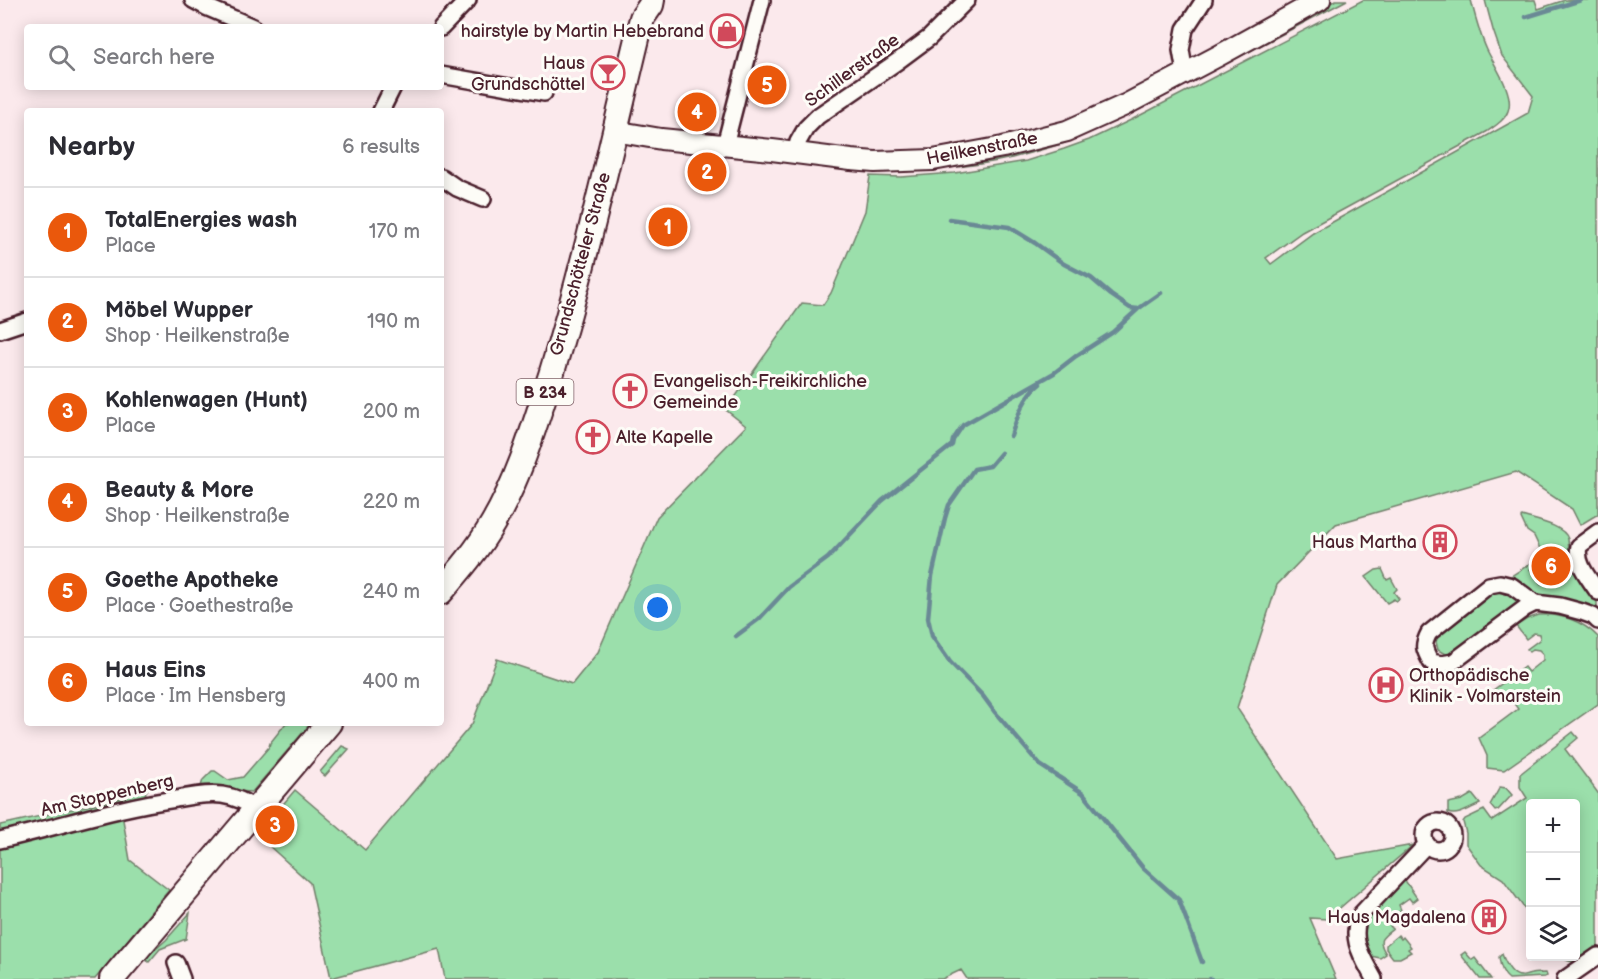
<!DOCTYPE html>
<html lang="en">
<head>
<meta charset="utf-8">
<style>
  :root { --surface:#fff; --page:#f2f2f3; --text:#2b2b33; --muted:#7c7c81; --line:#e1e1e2; --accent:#ea580c }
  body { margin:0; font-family:"Balsamiq Sans",sans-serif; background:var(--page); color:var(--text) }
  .controls { position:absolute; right:18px; bottom:18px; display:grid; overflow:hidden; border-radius:6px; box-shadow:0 3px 15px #0003 }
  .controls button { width:54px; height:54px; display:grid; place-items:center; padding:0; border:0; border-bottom:2px solid var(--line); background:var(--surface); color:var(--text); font:30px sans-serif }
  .you { position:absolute; left:658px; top:608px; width:21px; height:21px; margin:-15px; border:4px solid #fff; border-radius:50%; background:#1a73e8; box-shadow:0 0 0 9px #1a73e833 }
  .badge { display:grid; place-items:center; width:39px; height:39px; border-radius:50%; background:var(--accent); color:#fff; font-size:20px; font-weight:700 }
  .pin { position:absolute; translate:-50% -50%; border:3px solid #fff; box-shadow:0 2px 6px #0006 }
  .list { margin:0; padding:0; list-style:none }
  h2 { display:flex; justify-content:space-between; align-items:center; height:78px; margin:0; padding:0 24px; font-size:26px }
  h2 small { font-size:20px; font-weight:400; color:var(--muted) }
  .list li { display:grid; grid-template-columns:39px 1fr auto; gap:18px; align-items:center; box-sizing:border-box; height:90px; padding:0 24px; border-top:2px solid var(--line) }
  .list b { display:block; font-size:22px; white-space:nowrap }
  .list p { margin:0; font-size:20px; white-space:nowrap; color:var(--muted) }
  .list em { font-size:20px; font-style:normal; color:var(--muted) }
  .icon { flex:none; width:33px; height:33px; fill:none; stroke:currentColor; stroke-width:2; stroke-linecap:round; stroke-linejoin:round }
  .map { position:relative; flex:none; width:1598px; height:979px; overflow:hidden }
  .search { position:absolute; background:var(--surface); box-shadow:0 3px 15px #0003; left:24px; top:24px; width:420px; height:66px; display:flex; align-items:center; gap:15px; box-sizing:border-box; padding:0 21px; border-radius:6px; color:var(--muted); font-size:22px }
  .panel { position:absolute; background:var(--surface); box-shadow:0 3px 15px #0003; left:24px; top:108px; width:420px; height:618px; border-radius:6px }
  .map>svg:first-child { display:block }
  .green { fill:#9bdfab; stroke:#727f6b; stroke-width:1.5 }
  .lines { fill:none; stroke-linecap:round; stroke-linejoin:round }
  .stream { stroke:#6b8995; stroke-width:4.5 }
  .minor-casing { stroke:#4a1f2b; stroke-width:20 }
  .tertiary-casing { stroke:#4a1f2b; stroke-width:24 }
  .primary-casing { stroke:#4a1f2b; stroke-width:28 }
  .minor { stroke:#fdfcf7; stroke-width:15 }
  .tertiary { stroke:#fdfcf7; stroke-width:20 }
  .primary { stroke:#fdfcf7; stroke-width:24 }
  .labels { text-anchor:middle; stroke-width:6; stroke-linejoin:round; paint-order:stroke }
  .shield { fill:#fdfcf7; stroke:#806168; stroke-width:1.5 }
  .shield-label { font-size:16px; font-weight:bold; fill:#4a1f2b }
  .poi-label { font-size:18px; fill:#4a1f2b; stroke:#fdfcf7; text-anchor:end }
  .street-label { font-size:18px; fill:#4a1f2b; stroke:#fdfcf7 }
</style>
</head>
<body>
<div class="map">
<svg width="1598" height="979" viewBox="0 0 1598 979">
  <rect width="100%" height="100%" fill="#fbe9ec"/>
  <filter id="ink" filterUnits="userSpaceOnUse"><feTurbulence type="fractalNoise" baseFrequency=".0167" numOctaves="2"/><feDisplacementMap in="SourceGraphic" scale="12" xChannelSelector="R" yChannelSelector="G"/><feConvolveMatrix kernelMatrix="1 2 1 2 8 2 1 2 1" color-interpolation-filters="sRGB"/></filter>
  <g filter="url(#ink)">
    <path class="green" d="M 1336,0 L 1347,0 L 1228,63 L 1226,59 Z
      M 1363,0 L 1471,0 C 1475,16 1480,35 1487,50 C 1494,65 1515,94 1508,111 C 1505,120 1495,126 1488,131 L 1302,232 L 1266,258 L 1271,264 L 1313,233 L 1528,113 L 1533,96 L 1502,56 L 1493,30 L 1485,0 L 1535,0 L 1538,9 L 1565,0 L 1598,0 L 1598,514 L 1580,525 L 1572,509 L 1516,472 L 1336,524 L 1277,585 L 1237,708 L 1337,859 L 1413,845 L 1327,919 L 1310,918 L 1336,979 L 967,979 L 961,970 L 942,979 L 445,979 L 439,949 L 331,978 L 310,883 L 257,835 L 295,790 L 365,850 L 472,724 L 497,659 L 572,684 L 598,652 L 657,517 L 746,426 L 726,410 L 802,303 L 823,305 L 831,293 L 865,211 L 870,176 L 901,177 L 955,173 L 1026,161 L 1064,149 L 1089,140 L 1133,119 Z
      M 1067,141 L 1065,143 C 1048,148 1030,153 1012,158 C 969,168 924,170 879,172 L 881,168 Z
      M 1522,516 C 1534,520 1564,525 1568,539 C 1569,548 1568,553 1572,562 L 1568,565 L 1554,547 L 1543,555 L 1534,536 L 1527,531 L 1521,518 Z
      M 1536,560 L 1538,562 L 1530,569 L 1541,584 L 1557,583 L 1565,577 L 1565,573 L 1574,565 L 1597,601 L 1597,608 L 1537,598 L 1508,578 Z
      M 1382,569 L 1387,580 L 1391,578 L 1397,589 L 1394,592 L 1399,599 L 1396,601 L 1394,599 L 1387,603 L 1366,577 L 1376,570 Z
      M 1497,591 L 1508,593 L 1521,601 L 1521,603 L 1450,655 L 1445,654 L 1438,650 L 1436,642 L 1438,635 L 1490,593 Z
      M 1539,615 C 1560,613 1583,621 1598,637 L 1598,704 L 1504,770 L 1487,768 L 1487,756 L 1479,738 L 1518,709 L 1507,694 L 1498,700 L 1492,691 L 1524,667 L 1528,672 L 1543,660 L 1543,654 L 1539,650 L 1533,649 L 1529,652 L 1527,649 L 1539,640 L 1540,638 L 1539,634 L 1534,633 L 1526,639 L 1516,626 L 1527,619 Z
      M 286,723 L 311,723 L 252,792 L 200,789 L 203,780 L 212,771 L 215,771 L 228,780 L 243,777 L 269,747 L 270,743 Z
      M 1573,732 L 1578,738 L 1565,749 L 1598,793 L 1598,948 C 1584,958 1578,968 1561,957 L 1576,956 L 1576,804 L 1530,804 L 1530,916 L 1503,879 L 1481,865 L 1466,844 L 1466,833 L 1463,822 L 1465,819 L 1484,810 L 1492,821 L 1527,798 L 1520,787 L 1520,774 Z
      M 342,746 L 349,749 L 325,776 L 320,772 Z
      M 150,780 L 153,782 L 145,793 L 153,800 L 0,837 L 0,825 L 117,799 L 141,787 Z
      M 1500,787 L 1506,788 L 1512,795 L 1498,810 L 1495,811 L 1490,805 Z
      M 1472,794 L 1480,804 C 1470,808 1458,817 1448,813 L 1448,803 L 1462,800 Z
      M 122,814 L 130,860 L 169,890 L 95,979 L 0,979 L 0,843 Z
      M 1404,879 L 1417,898 L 1412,902 L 1409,898 L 1399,905 L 1401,910 L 1389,919 L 1392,924 L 1390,926 L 1393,929 C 1381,938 1377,940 1386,954 L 1380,958 L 1371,956 L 1362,936 L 1365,919 Z
      M 190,913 L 186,939 L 160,949 L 149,962 L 146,960 L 149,955 L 166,940 Z
      M 1398,935 L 1401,939 L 1403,937 L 1411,947 L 1408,949 L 1411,952 L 1400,958 L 1393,958 L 1386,949 L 1386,945 Z
      M 1465,952 L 1472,960 L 1475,958 L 1491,979 L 1480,979 L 1461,955 Z
      M 1502,954 C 1505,962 1511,976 1521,976 C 1522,977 1530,974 1531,974 C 1536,973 1541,973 1546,973 L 1547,976 L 1544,977 L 1509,979 C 1502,974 1500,965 1499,957 Z"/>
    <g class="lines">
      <path class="stream" d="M 1526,17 L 1581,0
        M 949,219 L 1009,227 L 1035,243 L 1064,264 L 1091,278 L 1111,295 L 1130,308 L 1138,309
        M 1054,373 L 1076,356 L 1113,332 L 1138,309 L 1161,293
        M 1011,436 C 1017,417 1024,396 1040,384
        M 1001,453 L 990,466 L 974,469 L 949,505 L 945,518 L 932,576 L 928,618 L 932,636 L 950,662 L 983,696 L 994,711 L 1040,765 L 1083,793 L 1143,868 L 1179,900 L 1202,962
        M 736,636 L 759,619 L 789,587 L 828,558 L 882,501 L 952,445 L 953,440 L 963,425 L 1054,373
        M 1210,979 L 1211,979"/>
      <g class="minor-casing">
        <path id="minor" d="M 193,0 L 206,7 L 253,27
          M 441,28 L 468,0
          M 1185,73 L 1181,50 L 1185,29 L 1204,0
          M 441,75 L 544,93
          M 381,111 L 393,87
          M 725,145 L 762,0
          M 795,153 L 798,142 L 806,128 L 818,116 L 898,61 L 929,38 L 967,0
          M 441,177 L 457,188 L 483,199
          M 0,330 L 27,321
          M 1598,532 L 1579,546 C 1575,564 1589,578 1598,592
          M 1535,603 L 1525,608 L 1453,662 L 1442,664 L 1431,662 C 1424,649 1422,646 1429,633 L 1489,585 L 1500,583 L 1512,586 L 1535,603 L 1560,606 L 1582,612 L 1593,616 L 1598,621
          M1424 836a14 14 0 1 1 28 0a14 14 0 1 1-28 0Z
          M 0,840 C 59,827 117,807 176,799 C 191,796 207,793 222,795 C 236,797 245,802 256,809
          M 176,963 L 182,979
          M 1374,979 C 1363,958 1348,938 1361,914 L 1427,844
          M 1565,979 L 1598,956"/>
      </g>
      <g class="tertiary-casing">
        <path id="tertiary" d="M 614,131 L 661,139 L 772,150 L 851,160 L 875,162 L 933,160 L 1003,147 L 1067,131 L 1125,105 L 1220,55 L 1320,0"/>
      </g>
      <g class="primary-casing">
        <path id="primary" d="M 441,592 C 460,570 478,549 493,523 C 519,479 535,424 551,375 C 587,258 613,137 642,18 L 651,5 L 652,0
          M 112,979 L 329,723"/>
      </g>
      <use href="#minor" class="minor"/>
      <use href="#tertiary" class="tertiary"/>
      <use href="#primary" class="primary"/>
    </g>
  </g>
  <defs>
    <g id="shop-ring" transform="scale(1.725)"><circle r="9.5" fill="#fdfcf7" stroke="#d1495b" stroke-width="1.5"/><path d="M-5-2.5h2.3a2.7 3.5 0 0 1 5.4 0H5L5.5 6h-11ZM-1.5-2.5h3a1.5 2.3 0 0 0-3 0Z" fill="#d1495b"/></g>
    <g id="bar-ring" transform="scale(1.725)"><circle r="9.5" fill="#fdfcf7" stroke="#d1495b" stroke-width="1.5"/><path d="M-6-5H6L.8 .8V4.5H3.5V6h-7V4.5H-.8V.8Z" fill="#d1495b"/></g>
    <g id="church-ring" transform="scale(1.725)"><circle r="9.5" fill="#fdfcf7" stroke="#d1495b" stroke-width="1.5"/><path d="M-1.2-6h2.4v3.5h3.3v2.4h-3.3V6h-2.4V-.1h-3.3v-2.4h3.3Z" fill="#d1495b"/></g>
    <g id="building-ring" transform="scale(1.725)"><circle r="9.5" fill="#fdfcf7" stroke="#d1495b" stroke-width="1.5"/><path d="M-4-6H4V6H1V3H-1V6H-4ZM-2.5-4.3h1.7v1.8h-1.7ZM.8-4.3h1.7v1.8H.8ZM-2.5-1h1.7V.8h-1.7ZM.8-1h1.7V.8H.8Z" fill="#d1495b"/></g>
    <g id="hospital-ring" transform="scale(1.725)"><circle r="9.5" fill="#fdfcf7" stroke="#d1495b" stroke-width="1.5"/><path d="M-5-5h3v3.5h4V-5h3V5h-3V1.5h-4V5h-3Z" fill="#d1495b"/></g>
  </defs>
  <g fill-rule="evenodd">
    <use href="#shop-ring" x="727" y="31"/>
    <use href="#bar-ring" x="608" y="73"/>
    <use href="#church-ring" x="630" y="391"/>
    <use href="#church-ring" x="593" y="437"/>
    <use href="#building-ring" x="1440" y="542"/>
    <use href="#hospital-ring" x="1386" y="685"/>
    <use href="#building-ring" x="1489" y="917"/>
  </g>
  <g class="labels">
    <rect class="shield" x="516.5" y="379" width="57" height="26" rx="4.5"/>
    <g class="shield-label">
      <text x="545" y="398">B 234</text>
    </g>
    <g class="poi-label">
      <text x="704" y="37">hairstyle by Martin Hebebrand</text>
      <text x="585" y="69">Haus<tspan x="585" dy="21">Grundschöttel</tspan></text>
      <text x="653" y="387" text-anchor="start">Evangelisch-Freikirchliche<tspan x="653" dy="21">Gemeinde</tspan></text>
      <text x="616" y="443" text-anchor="start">Alte Kapelle</text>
      <text x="1417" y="548">Haus Martha</text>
      <text x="1409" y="681" text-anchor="start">Orthopädische<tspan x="1409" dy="21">Klinik - Volmarstein</tspan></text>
      <text x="1466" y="923">Haus Magdalena</text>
    </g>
    <g class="street-label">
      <text transform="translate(852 70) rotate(-36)" y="6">Schillerstraße</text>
      <text transform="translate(982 148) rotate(-11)" y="6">Heilkenstraße</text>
      <text transform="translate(580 264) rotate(-75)" y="6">Grundschötteler Straße</text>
      <text transform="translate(107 795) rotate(-13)" y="6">Am Stoppenberg</text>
    </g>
  </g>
</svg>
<div class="controls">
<button>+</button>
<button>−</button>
<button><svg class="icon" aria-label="layers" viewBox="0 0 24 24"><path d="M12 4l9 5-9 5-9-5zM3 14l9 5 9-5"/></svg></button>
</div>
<div class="you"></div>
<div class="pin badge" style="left:668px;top:227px">1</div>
<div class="pin badge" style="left:707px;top:172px">2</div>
<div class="pin badge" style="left:275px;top:825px">3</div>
<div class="pin badge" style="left:697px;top:112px">4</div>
<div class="pin badge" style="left:767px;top:85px">5</div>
<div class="pin badge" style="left:1551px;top:566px">6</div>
<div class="search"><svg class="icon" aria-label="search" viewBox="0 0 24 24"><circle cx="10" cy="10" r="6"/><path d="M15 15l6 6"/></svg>Search here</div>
<section class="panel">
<h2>Nearby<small>6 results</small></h2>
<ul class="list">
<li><span class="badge">1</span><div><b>TotalEnergies wash</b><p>Place</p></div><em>170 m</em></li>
<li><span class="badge">2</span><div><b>Möbel Wupper</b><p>Shop · Heilkenstraße</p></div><em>190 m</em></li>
<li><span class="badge">3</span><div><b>Kohlenwagen (Hunt)</b><p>Place</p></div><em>200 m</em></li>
<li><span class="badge">4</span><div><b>Beauty &amp; More</b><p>Shop · Heilkenstraße</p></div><em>220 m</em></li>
<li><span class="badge">5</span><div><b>Goethe Apotheke</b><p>Place · Goethestraße</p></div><em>240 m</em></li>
<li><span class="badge">6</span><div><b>Haus Eins</b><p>Place · Im Hensberg</p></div><em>400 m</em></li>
</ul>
</section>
</div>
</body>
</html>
